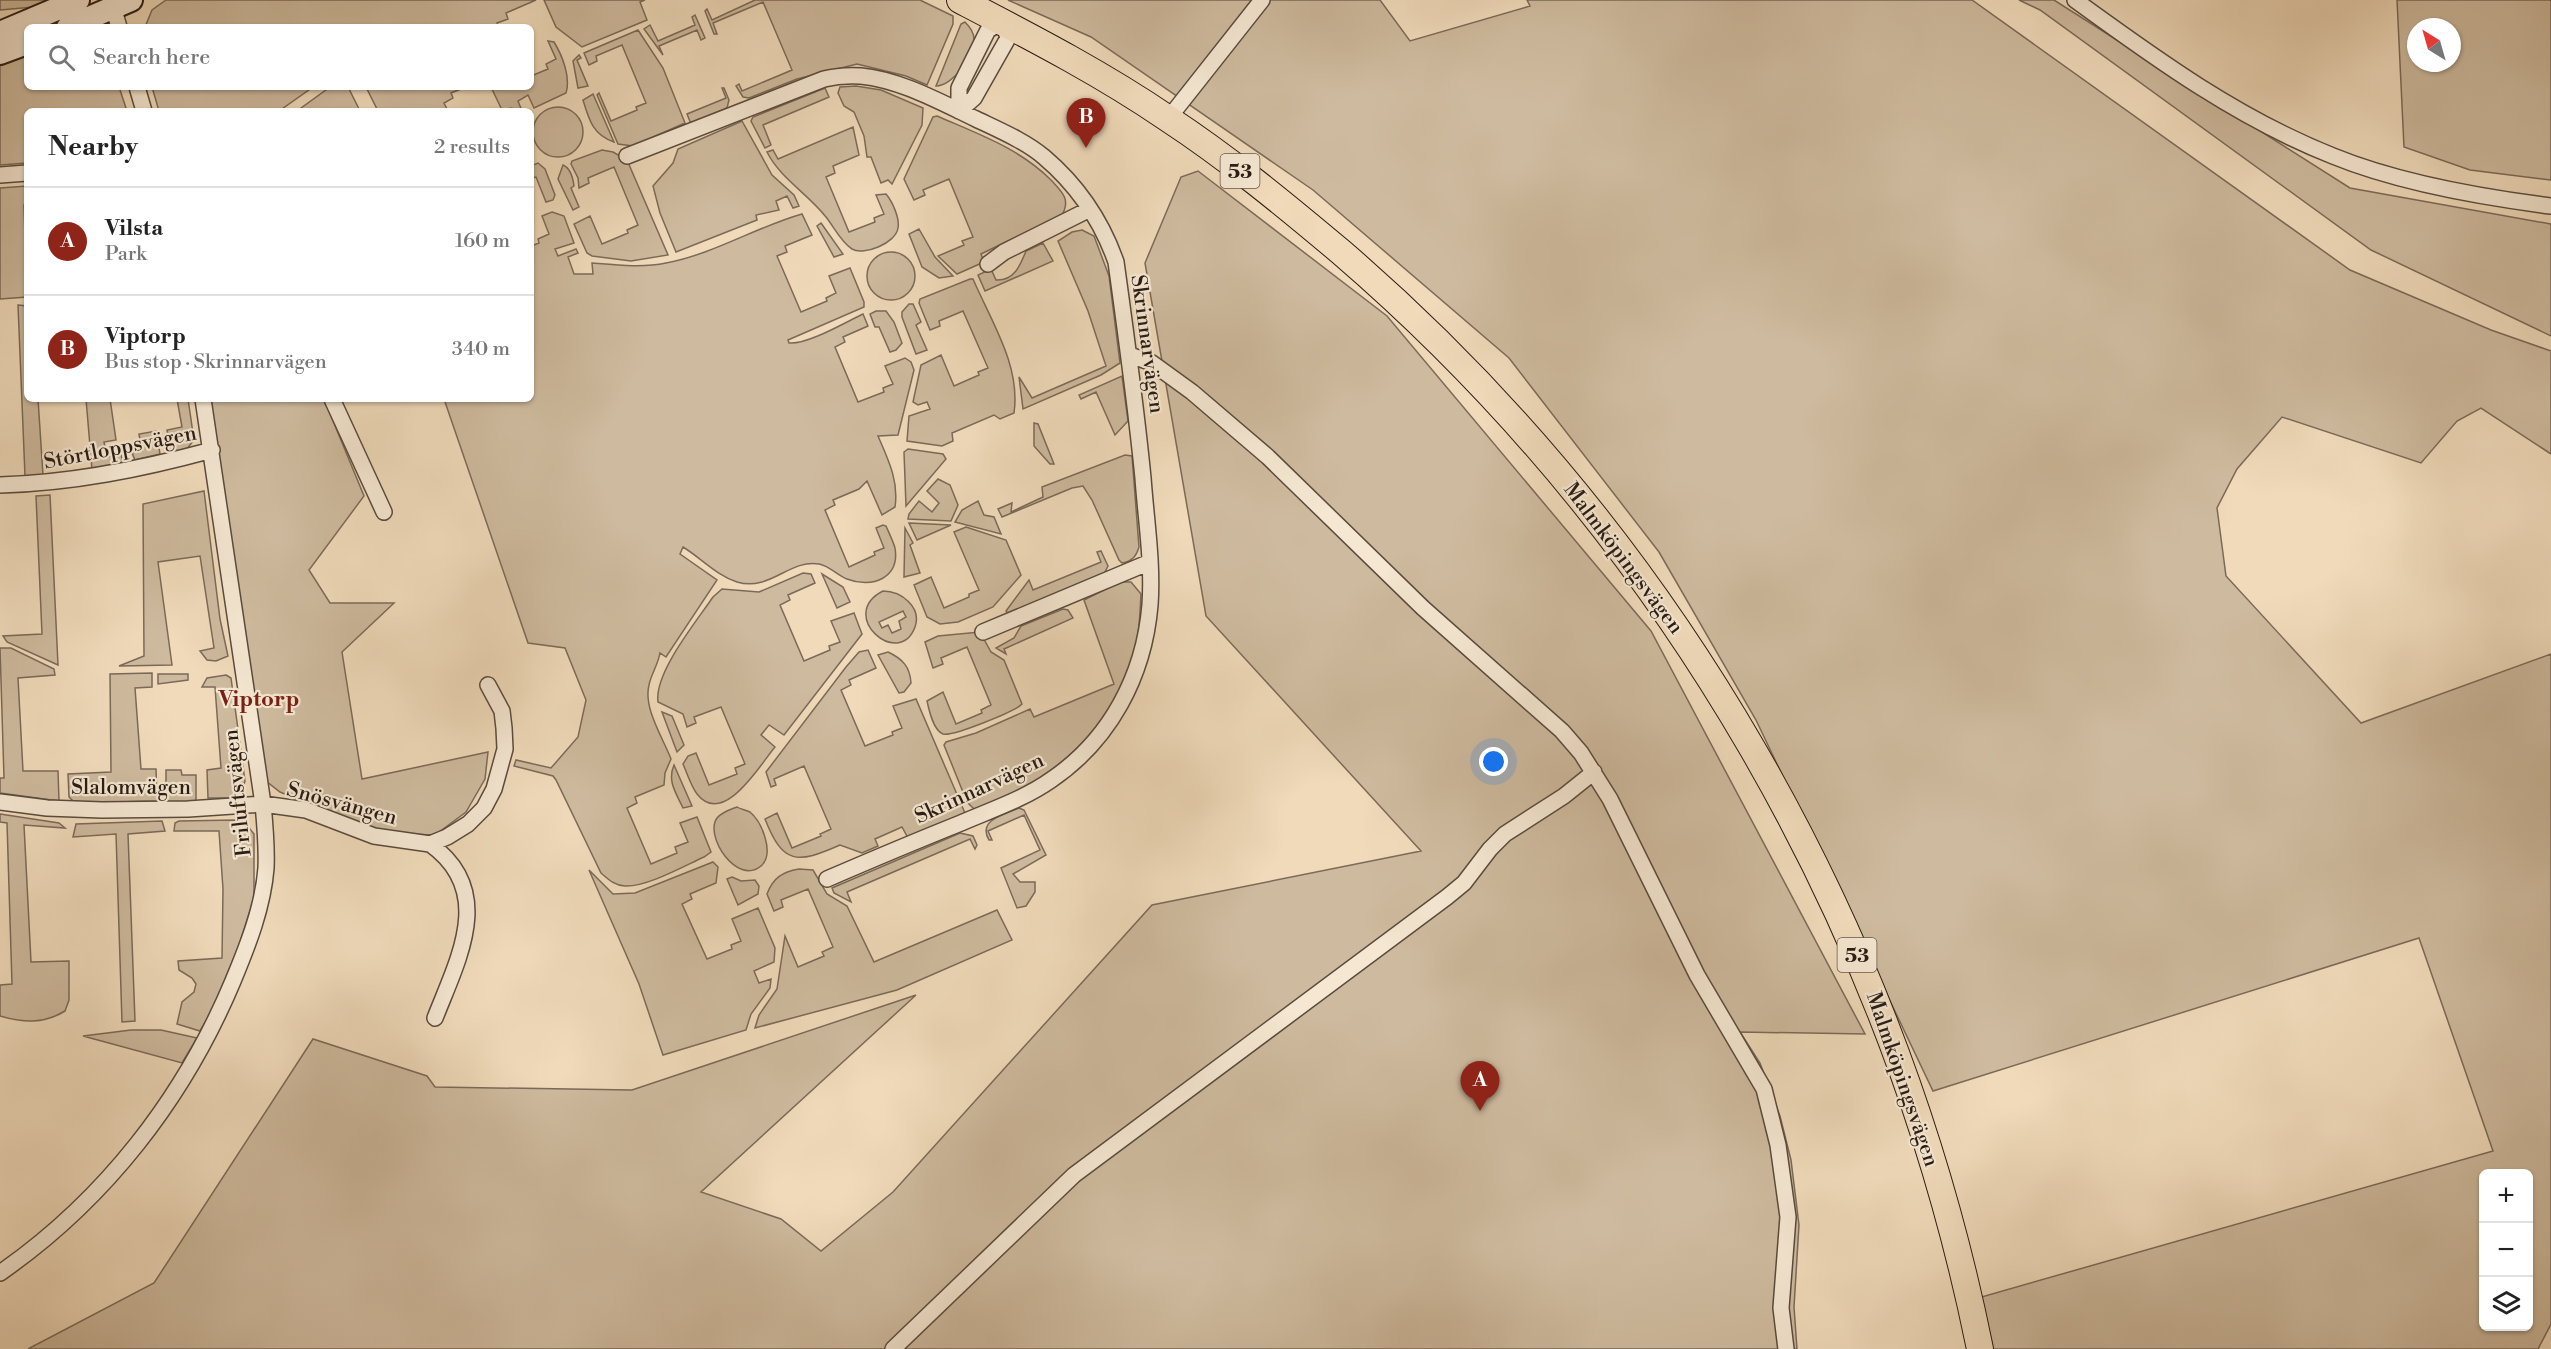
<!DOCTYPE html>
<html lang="en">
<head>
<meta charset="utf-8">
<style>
  :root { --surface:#fff; --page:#f2f2f2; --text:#222; --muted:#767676; --line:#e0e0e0; --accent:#8f2418 }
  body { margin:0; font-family:"Libre Bodoni",serif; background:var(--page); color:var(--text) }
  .controls { position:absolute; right:18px; bottom:18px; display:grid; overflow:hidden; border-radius:9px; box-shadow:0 2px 4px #0004 }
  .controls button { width:54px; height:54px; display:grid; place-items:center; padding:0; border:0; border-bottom:2px solid var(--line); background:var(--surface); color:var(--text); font:30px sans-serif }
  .compass { position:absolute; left:2407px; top:18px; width:54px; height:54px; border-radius:50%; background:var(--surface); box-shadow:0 2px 4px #0004; rotate:323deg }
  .you { position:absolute; left:1494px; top:762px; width:21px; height:21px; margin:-15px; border:4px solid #fff; border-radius:50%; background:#1a73e8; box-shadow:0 0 0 9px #1a73e833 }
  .badge { display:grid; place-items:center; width:39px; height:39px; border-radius:50%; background:var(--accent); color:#fff; font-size:20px; font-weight:700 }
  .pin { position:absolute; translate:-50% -50px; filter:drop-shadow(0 2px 3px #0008) }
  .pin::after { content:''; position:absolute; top:32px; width:21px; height:18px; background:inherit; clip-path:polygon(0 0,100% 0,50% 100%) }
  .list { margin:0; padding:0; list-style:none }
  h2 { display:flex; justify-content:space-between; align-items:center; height:78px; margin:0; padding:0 24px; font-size:26px }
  h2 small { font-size:20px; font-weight:400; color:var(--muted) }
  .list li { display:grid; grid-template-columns:39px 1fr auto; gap:18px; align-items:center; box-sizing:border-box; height:108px; padding:0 24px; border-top:2px solid var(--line) }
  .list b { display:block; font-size:22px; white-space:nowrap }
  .list p { margin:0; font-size:20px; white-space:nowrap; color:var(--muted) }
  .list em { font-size:20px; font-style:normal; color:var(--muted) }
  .icon { flex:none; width:33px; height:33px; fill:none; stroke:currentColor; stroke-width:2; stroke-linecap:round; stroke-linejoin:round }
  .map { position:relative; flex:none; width:2551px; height:1349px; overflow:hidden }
  .search { position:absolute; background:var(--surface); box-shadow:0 2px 4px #0004; left:24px; top:24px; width:510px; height:66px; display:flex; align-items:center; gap:15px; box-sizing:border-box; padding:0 21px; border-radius:9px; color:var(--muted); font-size:22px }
  .panel { position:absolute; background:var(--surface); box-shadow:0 2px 4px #0004; left:24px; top:108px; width:510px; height:294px; border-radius:9px }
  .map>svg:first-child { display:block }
  .green { fill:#ceba9e; stroke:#7b6a59; stroke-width:1.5; fill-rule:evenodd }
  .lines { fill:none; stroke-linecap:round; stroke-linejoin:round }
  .minor-casing { stroke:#5a4b3e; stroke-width:18 }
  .secondary-casing { stroke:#281b14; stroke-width:26 }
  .primary-casing { stroke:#281b14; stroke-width:28 }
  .minor { stroke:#f5e7d2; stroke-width:15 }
  .secondary { stroke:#f5e7d2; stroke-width:22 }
  .primary { stroke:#f0daba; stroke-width:26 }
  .labels { text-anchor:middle; stroke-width:4.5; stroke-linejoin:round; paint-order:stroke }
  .shield { fill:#f5e7d2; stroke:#66584d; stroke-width:1.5 }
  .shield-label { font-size:20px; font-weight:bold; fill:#281b14 }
  .street-label { font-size:21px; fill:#281b14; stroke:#f5e7d2 }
  .neighbourhood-label { font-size:22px; font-weight:bold; fill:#7a1f14; stroke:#f5e7d2 }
</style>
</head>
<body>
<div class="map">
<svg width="2551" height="1349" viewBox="0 0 2551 1349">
  <rect width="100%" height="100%" fill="#f0daba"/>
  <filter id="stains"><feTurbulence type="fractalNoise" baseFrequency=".00333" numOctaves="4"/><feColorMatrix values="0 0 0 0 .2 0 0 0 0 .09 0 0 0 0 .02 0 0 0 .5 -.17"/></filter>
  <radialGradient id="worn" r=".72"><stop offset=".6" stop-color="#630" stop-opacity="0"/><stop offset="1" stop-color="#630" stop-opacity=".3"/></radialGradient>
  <path class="green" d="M 0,0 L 49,0 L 34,7 L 0,10 Z
    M 166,0 L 536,0 L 506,13 L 508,19 L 497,23 L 499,27 L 145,27 L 152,10 Z
    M 544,0 L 645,0 L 640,2 L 647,20 L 582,47 L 556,27 Z
    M 755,0 L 920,0 L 953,16 L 953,24 L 927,85 L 906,76 L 857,64 L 797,79 L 749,98 L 743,97 L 736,86 L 739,84 L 742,91 L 792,70 L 763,2 L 713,23 L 717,34 L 714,34 L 705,11 L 707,9 L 712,20 Z
    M 1008,0 L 1380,0 L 1410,41 L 1530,6 L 1527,0 L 1972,0 L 2350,270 L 2491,330 L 2551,351 L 2551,454 L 2481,408 L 2457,421 L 2421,463 L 2282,417 L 2237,469 L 2217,508 L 2226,576 L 2361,723 L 2551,654 L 2551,1324 L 2538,1349 L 1989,1349 L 1978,1298 L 2493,1151 L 2419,938 L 1933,1091 L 1756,720 L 1659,552 L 1509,358 L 1313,190 L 1091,37 ZM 2484,1174 L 2528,1174 L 2528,1326 L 2484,1326 Z
    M 2019,0 L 2054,0 L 2350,188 L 2551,224 L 2551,336 L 2371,250 L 2040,10 Z
    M 2397,0 L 2551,0 L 2551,180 L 2470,170 L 2404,147 ZM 2416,27 L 2452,27 L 2452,63 L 2416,63 Z
    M 695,15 L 705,38 L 701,40 L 697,30 L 659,46 L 663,55 L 644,29 L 650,25 L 658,41 L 695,25 L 692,17 Z
    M 965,22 C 969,26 974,33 974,39 C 976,56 952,86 936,86 L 961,24 Z
    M 638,30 L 663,68 L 685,123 L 633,146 L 618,144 L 597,95 L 599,93 L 611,121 L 637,110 L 636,107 L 646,103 L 622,45 L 596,56 L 597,61 L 589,65 L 584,53 Z
    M 548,41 L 554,42 C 562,55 571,77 566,93 L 534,108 L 528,95 L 518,101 L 522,111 L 511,108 L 502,110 L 491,87 L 531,87 L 531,76 L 548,69 L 546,64 L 556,59 Z
    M 27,55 L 27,87 L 119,87 L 127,111 L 27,111 L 27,163 L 0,165 L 0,65 Z
    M 579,55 L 581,58 L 577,60 L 588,86 L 578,88 L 573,61 Z
    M 856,86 L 881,90 L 923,108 L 922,125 L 892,184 L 888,180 L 881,183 L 871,157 L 867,157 L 864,136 L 854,112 L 844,106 L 838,93 L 840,87 Z
    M 152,87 L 313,87 L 279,111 L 159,111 Z
    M 330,87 L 348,87 L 360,111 L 297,111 Z
    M 366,87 L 466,87 L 451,93 L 453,98 L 444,103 L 448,111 L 378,111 Z
    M 722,88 L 724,88 L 729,100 L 727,108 L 691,124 L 687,114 L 726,98 Z
    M 825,88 L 829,97 L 763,125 L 771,145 L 765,148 L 751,121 L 753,117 Z
    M 593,94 L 614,142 C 593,135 589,120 583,100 Z
    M533 132a25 25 0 1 1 50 0a25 25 0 1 1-50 0Z
    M 937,116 C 978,134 1019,148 1051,180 C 1062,192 1071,199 1062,215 L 981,254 L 984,262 L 957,274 L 938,256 L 964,245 L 962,241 L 973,237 L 949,179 L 923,190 L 925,195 L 914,200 L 904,179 L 933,117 Z
    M 742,121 L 772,175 L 794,195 L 799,206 L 793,208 L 787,196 L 776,201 L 779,210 L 756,215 L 757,220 L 676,252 L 660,213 L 653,186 L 673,163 L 678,149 Z
    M 853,127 L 859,155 L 833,166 L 835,173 L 826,177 L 849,232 L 875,222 L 874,218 L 884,214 L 876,195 L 886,194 C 892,201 900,218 898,228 C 896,243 864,256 852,249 C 841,242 834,227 826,217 C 808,194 780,178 767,152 L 773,150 L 778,159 Z
    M 602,150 L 613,152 L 627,160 L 668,255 L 631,261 L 592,256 L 587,253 L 574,224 L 590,216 L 602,244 L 628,233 L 627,230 L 638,225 L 614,167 L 588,178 L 589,183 L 579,188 L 578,178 L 571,164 L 572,161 Z
    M 538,163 L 545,169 L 555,195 L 553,200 L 546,202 L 536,177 L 531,178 L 531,166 Z
    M 563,165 C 570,168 573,178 574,186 L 571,188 L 579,207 L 573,210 L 558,179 Z
    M 1198,171 L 1387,316 L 1651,631 L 1865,1034 L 1740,1032 L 1760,1063 L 1780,1116 L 1791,1160 L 1799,1225 L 1794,1307 L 1797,1349 L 28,1349 L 154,1283 L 313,1039 L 427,1076 L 435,1087 L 632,1090 L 916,995 L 701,1192 L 781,1219 L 821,1251 L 893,1192 L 1152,905 L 1421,851 L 1206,616 L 1145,263 L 1181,177 Z
    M 27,186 L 27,204 L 24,205 L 27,297 L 0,299 L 0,188 Z
    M 552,212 L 564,216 L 574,243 L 555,249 L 558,256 L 576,249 L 578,253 L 568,257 L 574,274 L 593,274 L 592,263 C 616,265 643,268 666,263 C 714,254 756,227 802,214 L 812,235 L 785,246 L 787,252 L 777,256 L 801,312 L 827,301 L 826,298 L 836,293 L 829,276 L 850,268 L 864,302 L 864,307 L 788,340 L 789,343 C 807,345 846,322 863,314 L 868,326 L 843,337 L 845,342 L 835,347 L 858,402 L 884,392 L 883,388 L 893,384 L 885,366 L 905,358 L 911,362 L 914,370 L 898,435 L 878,436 C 888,459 899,481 895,507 L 882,515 L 867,481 L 859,489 L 833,500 L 835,505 L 825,510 L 849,567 L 875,555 L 874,552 L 884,548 L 876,528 L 883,525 L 886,526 C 889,533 893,541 895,548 C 900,578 872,589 847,579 C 838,576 830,566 819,564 C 789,559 770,592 737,582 C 716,575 701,558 683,547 L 680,554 L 717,580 L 666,657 L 660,653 C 658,665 651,674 649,685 C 643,708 663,738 671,759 L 665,773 L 664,785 L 635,797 L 637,803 L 627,808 L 651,864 L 677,853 L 675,847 L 688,842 L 680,823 L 697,817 L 711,852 L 704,857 C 684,866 647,887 625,886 C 615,886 608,879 601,873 L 556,780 L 553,776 L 514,766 L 516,760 L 551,768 L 578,737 L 586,700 L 565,648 L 528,643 L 444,399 L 531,399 L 531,246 L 539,243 L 538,239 L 549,234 L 542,216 Z
    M 821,223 L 843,254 L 834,257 L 817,226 Z
    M 919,229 L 935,257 L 953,276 L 939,278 L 922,267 L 909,234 Z
    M 1082,230 L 1094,236 L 1109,276 L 1120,363 L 1101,375 L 1023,409 L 1019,377 L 1032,398 L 1106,366 L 1088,311 L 1058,241 L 1072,232 Z
    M 1043,243 L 1053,261 L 985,291 L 978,275 L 991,269 L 996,280 C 1014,281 1020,266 1026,251 Z
    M867 276a24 24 0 1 1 48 0a24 24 0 1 1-48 0Z
    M 970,279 L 973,279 C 991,321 1021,366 1014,413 L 1000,419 L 994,415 L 952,433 L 953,441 L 942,446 L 907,441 L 909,416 L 930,409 L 927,402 L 918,405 L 913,402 L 921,365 L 941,355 L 954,386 L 979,375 L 978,372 L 988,368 L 963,311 L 939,321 L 940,326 L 930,330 L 919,303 L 920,299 Z
    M 909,304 L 913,304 L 921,322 L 916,325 L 927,350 L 916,354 L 902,317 L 902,312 Z
    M 18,305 L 27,306 L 27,399 L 38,399 L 43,475 L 25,476 Z
    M 876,311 L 886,311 L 894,322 L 902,343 L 896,350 L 890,352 L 879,327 L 875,327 L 870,314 Z
    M 1122,376 L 1128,421 L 1115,435 L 1096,392 L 1081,399 L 1079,395 Z
    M 86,399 L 110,399 L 116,440 L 104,442 L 107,457 L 121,454 L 123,463 L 92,470 Z
    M 177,399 L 188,399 L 194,440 L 186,450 L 171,451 L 167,430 L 182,427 Z
    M 210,399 L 324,399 L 364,496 L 309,570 L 330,603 L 394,603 L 342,652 L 362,779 L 488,752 L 485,779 L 466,812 L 435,835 L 380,833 L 280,792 L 266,781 Z
    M 1034,423 L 1038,424 L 1054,464 L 1050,464 L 1034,446 Z
    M 156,431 L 160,454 L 135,460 L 132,453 L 142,451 L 139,434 Z
    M 908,449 L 943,454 L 946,459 L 906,506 L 904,452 Z
    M 1125,455 L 1132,456 L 1139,547 C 1136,557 1132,561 1122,563 L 1119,560 L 1092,500 L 1083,486 L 1072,488 L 1002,517 L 998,509 L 1012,503 L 1011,512 L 1043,497 L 1042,487 Z
    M 938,479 L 950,485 L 958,505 L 951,521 L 908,519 L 909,514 L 919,501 L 932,512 L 939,503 L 927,491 Z
    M 204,491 L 220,619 L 228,656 L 216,661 L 207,660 L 200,651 L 214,648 L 200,556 L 158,562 L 172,665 L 119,666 L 144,656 L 143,504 Z
    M 50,495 L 58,665 L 7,642 L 3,636 L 42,634 L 36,496 Z
    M 978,501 L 984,515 L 994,517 L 1001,534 L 955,522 L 962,510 Z
    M 909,523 L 951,525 L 917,540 Z
    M 966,527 L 1006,540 L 1021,575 L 993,607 L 958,622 L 940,624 L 927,617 L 914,585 L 931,577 L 944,608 L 969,597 L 969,594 L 979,590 L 954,532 Z
    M 905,528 L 913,543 L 910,545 L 920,573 L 904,577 Z
    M 1101,551 L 1108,566 L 1104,574 L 1009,615 L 1006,611 L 1029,580 L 1033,590 L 1101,562 L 1097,552 Z
    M 803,573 L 811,574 L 815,583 L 788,595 L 790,600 L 780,605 L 804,661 L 830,650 L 829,646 L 840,642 L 831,621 L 854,613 L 862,634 L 784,735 L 769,725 L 761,735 L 775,747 C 761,763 724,828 697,794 C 691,786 687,773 683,764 L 688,756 L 696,753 L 709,785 L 737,774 L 735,768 L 745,764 L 721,707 L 694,717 L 696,723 L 687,727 L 683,714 L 658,702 C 654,673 696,622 713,597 L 722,589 L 759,592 Z
    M 822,574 L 843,587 L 850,602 L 837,608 Z
    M 1120,582 L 1131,582 L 1141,594 C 1140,610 1140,628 1136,644 C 1115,727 1055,782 974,809 L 967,802 L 944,745 L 946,742 L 976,733 L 1030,709 L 1034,717 L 1114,684 L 1084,600 Z
    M 883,591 C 901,591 922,607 915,627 C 899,670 836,615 883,591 ZM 903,611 L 906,617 L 899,621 L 901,629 L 892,633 L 888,625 L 882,628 L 879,622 Z
    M 1063,609 L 1068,610 L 1073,618 L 1004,649 L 1006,654 L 996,648 L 1014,638 L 1021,626 Z
    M 980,632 L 991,652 L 1004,660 L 1022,704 C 1016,711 952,737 943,734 C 933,730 929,710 927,701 L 943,692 L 956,724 L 982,713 L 981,710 L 991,705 L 967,647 L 941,658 L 943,664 L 933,668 L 925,642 L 938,636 Z
    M 0,648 L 11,648 L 54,669 L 55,675 L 18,678 L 23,771 L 58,771 L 59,801 L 0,793 L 0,778 L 4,778 Z
    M 868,650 L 876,668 L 849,680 L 851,685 L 841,690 L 865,746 L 893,735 L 892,732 L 902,728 L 893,706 L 916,699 L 965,813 L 908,838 L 902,827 L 875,839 L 878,846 L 862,853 L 840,845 C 797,864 783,865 765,819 L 777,813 L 792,848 L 821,836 L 820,834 L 831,829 L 804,766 L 774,779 L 776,785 L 771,787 L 766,772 L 846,667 L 859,652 Z
    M 888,652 C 903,659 910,667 911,683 L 904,692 L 899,693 L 878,655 Z
    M 152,673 L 152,687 L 135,688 L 141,769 L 156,769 L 157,801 L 75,803 L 69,797 L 68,774 L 111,772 L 110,674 Z
    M 158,674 L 188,674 L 188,680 L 158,684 Z
    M 226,675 L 231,678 L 245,781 L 241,795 L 231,798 L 208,798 L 207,770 L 221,768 L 215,687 L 202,687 L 207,678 Z
    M 662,712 L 672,716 L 684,745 L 677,752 Z
    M 674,765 L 692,806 L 683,808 C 676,793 667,781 674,765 Z
    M 166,770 L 181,770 L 182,775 L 196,775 L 196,802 L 166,802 Z
    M 737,807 C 740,809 746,810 750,812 C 762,822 775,854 761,866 C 737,886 704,836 717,818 C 722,812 729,810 737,807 Z
    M 1019,808 L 1024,810 L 1046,855 L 1013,874 L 1020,882 L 1035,882 L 1035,892 L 1026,906 L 1017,908 L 1001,868 L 1040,850 L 1024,815 L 988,831 L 992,840 L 989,840 C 977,820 1005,814 1019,808 Z
    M 0,814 L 59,823 L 65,828 L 24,825 L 31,962 L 69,961 L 69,1000 L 65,1011 C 44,1024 24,1023 0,1016 L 0,985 L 12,984 L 7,823 L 0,822 Z
    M 236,820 L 246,824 L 254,834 L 254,898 L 239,945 L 212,1011 L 200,1031 L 177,1024 L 182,1002 L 194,992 L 196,984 L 192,978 L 179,970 L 178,961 L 222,958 L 223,889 L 219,831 L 174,831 L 175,823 L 179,821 Z
    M 162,821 L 165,831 L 128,834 L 135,1021 L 122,1022 L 116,834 L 73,837 L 76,824 Z
    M 960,833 L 973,836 L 977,845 L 975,849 L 970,839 L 847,892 L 851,902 L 834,893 L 832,888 Z
    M 713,862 L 718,867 L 716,883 L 690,894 L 692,899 L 682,904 L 707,959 L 732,949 L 731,945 L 741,941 L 732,919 L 758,908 L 775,948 L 774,962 L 754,971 L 759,983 L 771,979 L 770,988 L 751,1014 L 746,1030 L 663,1055 L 639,984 L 589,870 L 613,894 L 635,893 Z
    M 799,869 L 813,870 L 827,894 L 847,906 L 874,962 L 997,910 L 1012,940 L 897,990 L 755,1028 L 759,1015 L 777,989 L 785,936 L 798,967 L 824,956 L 822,952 L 833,947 L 808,889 L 781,900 L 783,907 L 774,911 L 767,894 C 773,878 782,872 799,869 Z
    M 732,877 L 741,881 L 755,880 L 759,886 L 758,894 L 738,905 L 727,879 Z
    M 131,1030 L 161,1030 L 197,1038 L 182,1063 L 83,1036 Z"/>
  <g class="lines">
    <g class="minor-casing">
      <path id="minor" d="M 111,0 L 119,27
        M 2075,0 C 2156,59 2239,119 2333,156 C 2399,183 2480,197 2551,206
        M 1003,22 L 1008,38 L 974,98 L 959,111 L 959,88 L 988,30 Z
        M 137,87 L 144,111
        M 1168,119 L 1262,0
        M 627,156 L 824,79 C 836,76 848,75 861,76 C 901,80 940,102 976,119 C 999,130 1025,141 1044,157 C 1077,185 1102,222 1116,262 C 1126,334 1136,406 1143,478 C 1146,520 1153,563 1150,605 C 1144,676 1110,740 1051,780 C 1024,799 991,810 961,823 C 916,841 871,860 827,879
        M 0,175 L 27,173
        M 988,264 L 1004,252 L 1090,209
        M 1130,355 L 1152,363 L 1192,392 L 1268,457 L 1423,608 L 1562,731 L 1581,753 L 1610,799 L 1697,975 L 1764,1089 L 1778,1145 L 1788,1217 L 1781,1308 L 1786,1349
        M 332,399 L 384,512
        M 0,485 C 73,483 142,469 212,450
        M 983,632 L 1150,562
        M 0,802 L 47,808 L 102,810 L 188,809 L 263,804 L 306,810 L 374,836 L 430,844 L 447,837 L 468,824 L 484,808 L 494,789 L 505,749 L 504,728 L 502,711 L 488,685
        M 430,844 C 496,891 458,959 435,1018
        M 0,1273 C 105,1200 184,1098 233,981 C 248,945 263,907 266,868 C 267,847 265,825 263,804 L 203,399
        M 893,1349 L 1074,1175 L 1447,897 L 1464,883 L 1490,849 L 1505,834 L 1564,796 L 1594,772"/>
    </g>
    <g class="secondary-casing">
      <path id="secondary" d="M 68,27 L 131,0
        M 0,33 L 78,0
        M 0,53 L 27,43"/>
    </g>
    <g class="primary-casing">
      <path id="primary" d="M 960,0 C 1031,37 1101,73 1167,118 C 1228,158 1285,205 1341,252 C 1670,535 1894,924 1980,1349"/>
    </g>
    <use href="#minor" class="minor"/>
    <use href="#secondary" class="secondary"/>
    <use href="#primary" class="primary"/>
  </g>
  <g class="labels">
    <g class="shield">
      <rect x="1220.5" y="154" width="39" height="34" rx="4.5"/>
      <rect x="1837.5" y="938" width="39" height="34" rx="4.5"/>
    </g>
    <g class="shield-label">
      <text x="1240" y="178">53</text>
      <text x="1857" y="962">53</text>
    </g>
    <g class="street-label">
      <text transform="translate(1148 344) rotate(82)" y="7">Skrinnarvägen</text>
      <text transform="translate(120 447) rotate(-11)" y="7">Störtloppsvägen</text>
      <text transform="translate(1624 558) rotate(53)" y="7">Malmköpingsvägen</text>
      <text x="131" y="794">Slalomvägen</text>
      <text transform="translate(979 788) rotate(-25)" y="7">Skrinnarvägen</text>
      <text transform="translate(237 793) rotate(-96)" y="7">Friluftsvägen</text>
      <text transform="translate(342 803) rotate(15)" y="7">Snösvängen</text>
      <text transform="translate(1903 1079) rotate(71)" y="7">Malmköpingsvägen</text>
    </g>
    <g class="neighbourhood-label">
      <text x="259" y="706">Viptorp</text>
    </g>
  </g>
  <rect width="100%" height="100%" filter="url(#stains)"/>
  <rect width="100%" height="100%" fill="url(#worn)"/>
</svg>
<div class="controls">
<button>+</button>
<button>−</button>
<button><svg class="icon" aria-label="layers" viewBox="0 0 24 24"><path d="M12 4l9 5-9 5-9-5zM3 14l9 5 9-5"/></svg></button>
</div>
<svg class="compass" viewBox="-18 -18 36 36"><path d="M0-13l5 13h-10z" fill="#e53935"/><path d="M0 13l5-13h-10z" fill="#767676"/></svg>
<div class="you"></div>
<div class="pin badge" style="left:1480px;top:1111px">A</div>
<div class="pin badge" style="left:1086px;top:148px">B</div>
<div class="search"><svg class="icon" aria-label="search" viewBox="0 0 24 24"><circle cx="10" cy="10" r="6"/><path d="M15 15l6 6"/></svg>Search here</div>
<section class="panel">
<h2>Nearby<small>2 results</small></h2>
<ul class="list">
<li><span class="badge">A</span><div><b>Vilsta</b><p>Park</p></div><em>160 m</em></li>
<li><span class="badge">B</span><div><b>Viptorp</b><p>Bus stop · Skrinnarvägen</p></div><em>340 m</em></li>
</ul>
</section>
</div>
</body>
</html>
